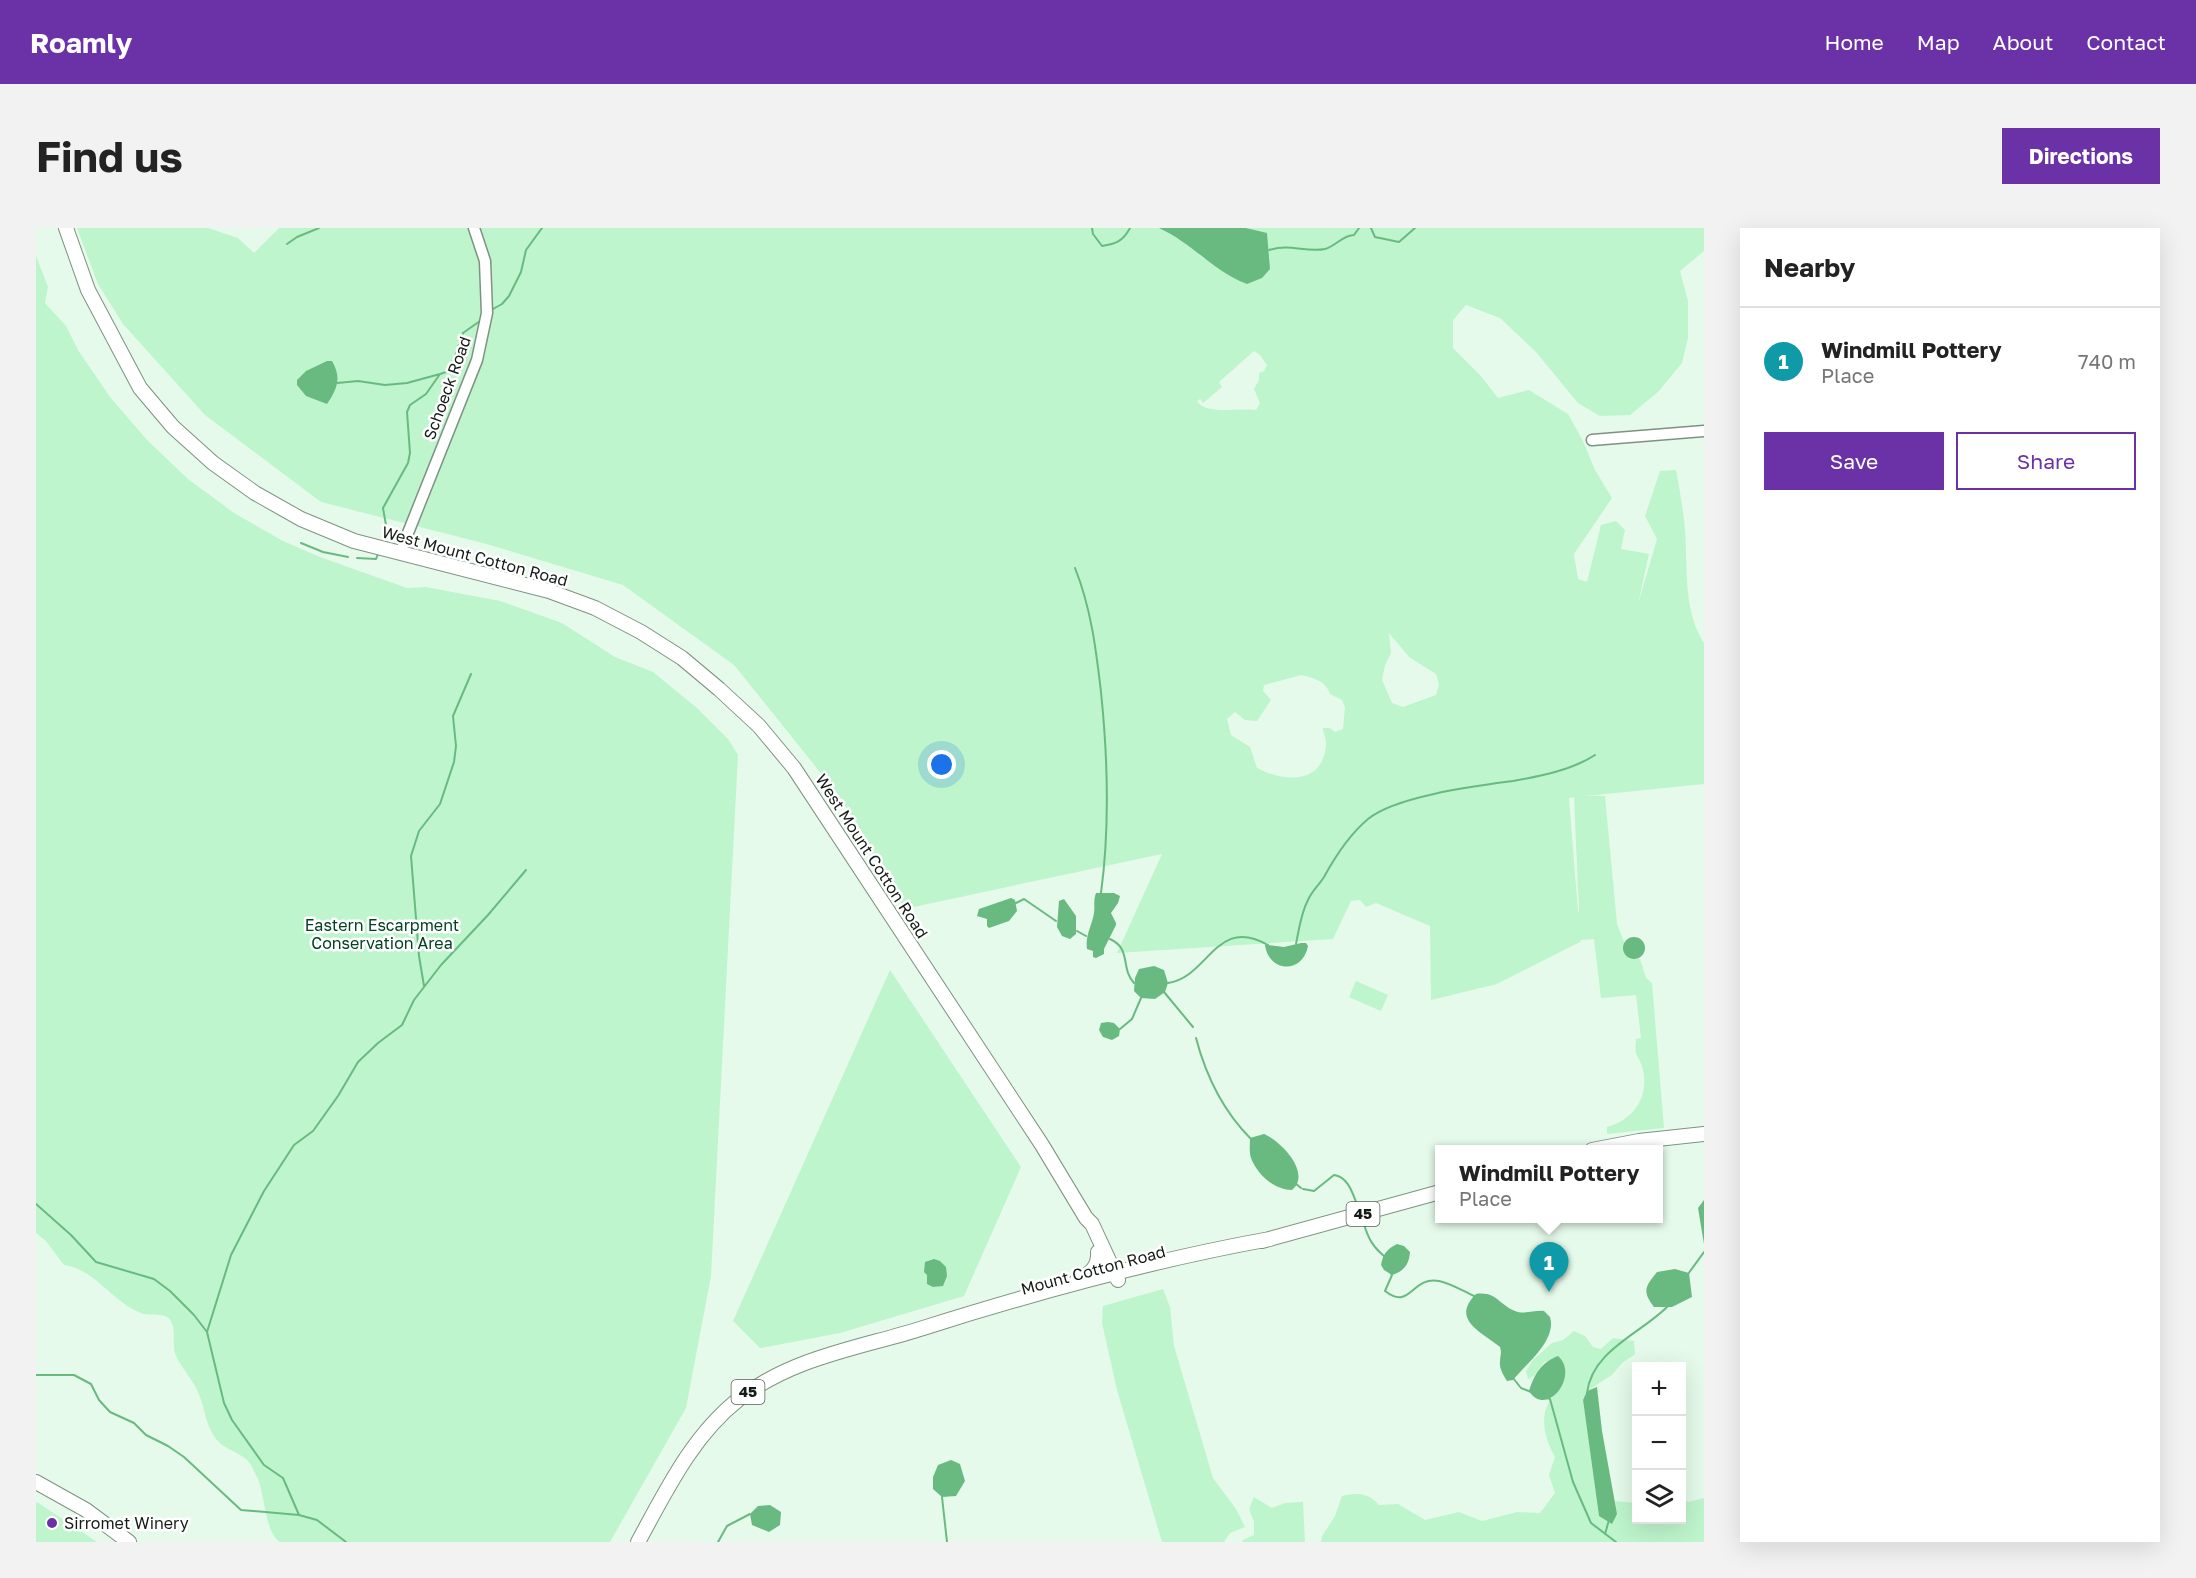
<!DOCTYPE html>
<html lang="en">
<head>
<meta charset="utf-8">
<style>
  :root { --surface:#fff; --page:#f2f2f2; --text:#222; --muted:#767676; --line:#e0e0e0; --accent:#6b31a7 }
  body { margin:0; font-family:"Golos Text",sans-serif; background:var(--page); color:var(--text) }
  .controls { position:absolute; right:18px; bottom:18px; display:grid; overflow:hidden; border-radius:0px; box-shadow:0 6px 24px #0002 }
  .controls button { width:54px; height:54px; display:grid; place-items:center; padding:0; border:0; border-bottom:2px solid var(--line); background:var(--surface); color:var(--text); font:30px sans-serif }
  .you { position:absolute; left:906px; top:537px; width:21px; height:21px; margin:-15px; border:4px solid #fff; border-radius:50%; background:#1a73e8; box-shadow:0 0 0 9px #1a73e833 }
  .badge { display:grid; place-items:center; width:39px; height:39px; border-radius:50%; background:var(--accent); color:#fff; font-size:20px; font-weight:700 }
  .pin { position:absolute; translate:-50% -50px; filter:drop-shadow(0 2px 3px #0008) }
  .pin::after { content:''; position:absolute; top:32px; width:21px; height:18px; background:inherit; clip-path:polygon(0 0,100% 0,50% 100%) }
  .popup { position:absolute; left:1399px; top:917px; width:228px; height:78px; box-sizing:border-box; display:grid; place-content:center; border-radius:0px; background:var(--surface); filter:drop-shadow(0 2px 4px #0005); font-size:20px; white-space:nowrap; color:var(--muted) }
  .popup b { font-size:22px; color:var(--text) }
  .popup::after { content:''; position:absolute; left:50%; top:100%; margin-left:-12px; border:12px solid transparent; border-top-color:var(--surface) }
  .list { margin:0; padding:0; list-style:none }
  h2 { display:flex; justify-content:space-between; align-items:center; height:78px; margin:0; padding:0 24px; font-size:26px }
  h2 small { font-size:20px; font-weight:400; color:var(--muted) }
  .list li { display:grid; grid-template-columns:39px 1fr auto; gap:18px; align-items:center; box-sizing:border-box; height:108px; padding:0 24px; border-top:2px solid var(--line) }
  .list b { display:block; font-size:22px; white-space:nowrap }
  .list p { margin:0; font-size:20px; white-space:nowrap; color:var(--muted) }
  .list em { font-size:20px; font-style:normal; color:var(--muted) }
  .actions { display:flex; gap:12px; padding:18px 24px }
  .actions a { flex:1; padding:14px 0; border:2px solid var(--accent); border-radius:0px; text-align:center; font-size:21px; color:var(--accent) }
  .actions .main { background:var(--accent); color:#fff }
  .icon { flex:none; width:33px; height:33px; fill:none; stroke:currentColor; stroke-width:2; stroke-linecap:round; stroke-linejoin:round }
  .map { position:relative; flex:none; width:1668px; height:1314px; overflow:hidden; border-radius:0px }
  header { display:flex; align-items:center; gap:36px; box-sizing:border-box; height:84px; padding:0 30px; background:var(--accent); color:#fff }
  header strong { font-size:28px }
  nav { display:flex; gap:33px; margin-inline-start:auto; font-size:21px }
  .intro { display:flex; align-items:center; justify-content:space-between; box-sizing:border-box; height:144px; padding:0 36px }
  h1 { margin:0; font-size:42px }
  .button { padding:15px 27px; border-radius:0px; background:var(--accent); color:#fff; font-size:21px; font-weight:700 }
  main { display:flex; gap:36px; padding:0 36px }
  aside { flex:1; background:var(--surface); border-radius:0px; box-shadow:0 6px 24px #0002 }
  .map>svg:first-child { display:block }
  .green { fill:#bef5cc; fill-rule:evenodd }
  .water { fill:#69ba81 }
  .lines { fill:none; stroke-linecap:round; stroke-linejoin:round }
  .stream { stroke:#69ba81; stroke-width:2 }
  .minor-casing { stroke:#7e9283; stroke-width:13 }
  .major-casing { stroke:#7e9283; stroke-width:16 }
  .minor { stroke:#fff; stroke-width:10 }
  .major { stroke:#fff; stroke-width:14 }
  .poi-dot { fill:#6b31a7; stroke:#fff; stroke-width:2 }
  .labels { text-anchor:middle; stroke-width:5; stroke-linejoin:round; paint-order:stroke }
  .shield { fill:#fff; stroke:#5b605d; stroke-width:1.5 }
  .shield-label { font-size:15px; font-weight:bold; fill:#151c17 }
  .street-label { font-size:16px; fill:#151c17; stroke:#fff }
  .park-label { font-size:16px; fill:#01431f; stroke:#fff }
  .poi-label { font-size:16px; fill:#151c17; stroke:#fff; text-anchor:start }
</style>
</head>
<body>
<header>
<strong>Roamly</strong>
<nav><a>Home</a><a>Map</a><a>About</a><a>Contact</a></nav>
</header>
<div class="intro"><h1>Find us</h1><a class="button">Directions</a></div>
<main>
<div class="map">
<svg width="1668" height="1314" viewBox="0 0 1668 1314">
  <rect width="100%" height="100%" fill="#e5faea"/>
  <path class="green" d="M 41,0 L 172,0 L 202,10 L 218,25 L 243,0 L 1123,0 L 1146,11 L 1168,31 L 1231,6 L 1210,0 L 1668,0 L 1668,23 L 1644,43 L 1652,73 L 1652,110 L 1646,135 L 1622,164 L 1594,187 L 1564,188 L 1542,175 L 1500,124 L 1464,90 L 1430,77 L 1417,92 L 1417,120 L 1444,147 L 1462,170 L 1493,162 L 1532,186 L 1547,213 L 1559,242 L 1576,270 L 1538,326 L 1542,351 L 1551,354 L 1565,297 L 1580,293 L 1589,302 L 1585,321 L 1613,326 L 1602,376 L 1621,311 L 1609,288 L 1624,243 L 1640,242 C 1643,258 1646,275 1648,292 C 1653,332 1645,380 1668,415 L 1668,556 L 1550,568 L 1569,568 L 1581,696 L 1589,716 L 1587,722 L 1593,731 L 1604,731 L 1610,750 L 1616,755 L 1628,900 L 1571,906 L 1571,899 C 1597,892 1613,870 1607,842 C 1606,836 1602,830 1600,825 C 1599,821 1600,815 1600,811 L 1605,810 L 1600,767 L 1565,770 L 1558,711 L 1545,712 L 1544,714 L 1461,756 L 1395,772 L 1394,698 L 1340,675 L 1330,679 L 1324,672 L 1315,673 L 1297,711 L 1081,725 L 1126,626 L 868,681 L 804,569 L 698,437 L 587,357 L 447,315 L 285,274 L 169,187 L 87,96 L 62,56 ZM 1218,123 L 1224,127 L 1231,137 L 1228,143 L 1223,145 L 1223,152 L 1218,161 L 1224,175 L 1220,182 C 1204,180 1169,187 1161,173 L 1164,171 L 1167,175 L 1186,159 L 1183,154 ZM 1353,405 L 1373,429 L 1400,446 L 1403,457 L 1400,467 L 1367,479 L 1356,475 L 1346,452 L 1349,437 L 1355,425 ZM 1265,447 C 1278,450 1290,453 1294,466 L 1306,472 L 1309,479 L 1307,501 L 1299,504 L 1294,500 L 1287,500 C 1287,506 1291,511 1290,518 C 1286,557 1248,554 1221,540 L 1214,519 L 1195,507 L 1191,491 L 1199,484 L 1209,492 L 1221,493 L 1235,472 L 1227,463 L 1228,457 ZM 1538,569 L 1543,683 L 1542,684 L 1533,570 Z
    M 0,28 L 12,59 L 9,75 L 30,98 L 42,122 L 74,169 L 111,212 L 152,251 L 198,285 L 247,313 L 284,329 L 371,360 L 390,359 L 464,373 L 526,395 L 579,429 L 617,444 L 661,480 L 692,511 L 702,527 L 675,1048 L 650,1180 L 574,1314 L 244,1314 C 229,1305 229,1268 222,1251 C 219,1245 215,1235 210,1231 C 196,1220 185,1222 175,1203 C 169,1192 168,1177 162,1164 C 156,1150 144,1139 139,1125 C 136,1115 140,1103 135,1093 C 129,1083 114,1089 105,1085 C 78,1075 57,1040 28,1037 L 10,1013 L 0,1005 Z
    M 854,742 L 985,939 L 928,1068 L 804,1105 L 724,1120 L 697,1093 Z
    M 1320,753 L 1352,767 L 1345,783 L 1313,769 Z
    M 1127,1061 L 1134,1079 L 1138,1118 L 1177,1250 L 1200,1281 L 1209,1299 L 1194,1305 L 1188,1314 L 1126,1314 L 1081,1162 L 1066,1095 L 1067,1078 Z
    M 1538,1103 L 1549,1108 L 1557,1119 L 1565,1121 L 1577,1110 L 1598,1113 L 1599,1126 L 1586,1135 L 1576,1147 L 1551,1163 L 1547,1172 L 1563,1288 L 1581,1286 L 1579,1273 L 1600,1275 L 1600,1292 L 1646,1292 L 1646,1271 L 1653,1274 L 1668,1270 L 1668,1314 L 1285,1314 L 1286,1308 L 1299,1288 L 1306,1268 C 1321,1264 1333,1265 1343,1277 L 1362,1276 L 1389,1292 L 1423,1284 L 1446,1293 L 1481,1284 L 1504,1285 L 1519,1265 L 1513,1247 L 1519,1229 C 1511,1215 1504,1195 1511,1178 C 1514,1170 1523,1163 1527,1154 L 1509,1133 L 1498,1148 L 1492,1151 L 1490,1143 L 1497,1132 L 1516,1115 L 1527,1112 Z
    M 1218,1269 L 1236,1280 L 1249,1275 L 1267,1274 L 1269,1314 L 1206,1314 L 1207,1312 L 1218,1307 L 1218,1294 L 1213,1281 Z
    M 0,1274 L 4,1276 L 61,1314 L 0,1314 Z"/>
  <path class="water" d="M 1123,0 L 1210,0 L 1231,5 L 1234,41 L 1226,50 L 1211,56 C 1177,43 1156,15 1123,0 Z
    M 291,133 L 296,133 C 306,150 301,161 291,176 L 270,168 L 261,157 L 261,152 L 270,143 Z
    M 1060,665 L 1078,665 L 1084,668 L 1082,675 L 1075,685 L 1080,695 L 1080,697 L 1068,721 L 1068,726 L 1060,730 L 1057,729 L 1057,723 L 1051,721 C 1049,707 1056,698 1058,685 C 1059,678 1057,673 1060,665 Z
    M 975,670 L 979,672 L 981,683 L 973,693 L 953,700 L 951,698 L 951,691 L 941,688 L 943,681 Z
    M 1028,671 L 1040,688 L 1040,706 L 1034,711 L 1026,708 L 1021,699 L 1023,673 Z
    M1587 720a11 11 0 1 1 22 0a11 11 0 1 1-22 0Z
    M 1265,715 L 1270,715 L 1272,718 C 1266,748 1232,743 1229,717 L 1232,717 L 1248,719 Z
    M 1118,738 L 1128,742 L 1132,755 L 1129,764 L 1119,771 L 1105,770 L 1098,763 L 1099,750 L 1103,741 Z
    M 1072,794 L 1078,795 L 1084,801 L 1083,808 L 1076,812 L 1067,809 L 1063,802 L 1065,795 Z
    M 1228,906 C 1245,913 1276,945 1256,962 C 1238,962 1221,946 1215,930 C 1213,924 1214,917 1214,910 Z
    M 1668,972 L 1668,1016 L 1662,980 Z
    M 1361,1016 L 1368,1018 L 1374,1024 C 1373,1037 1368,1043 1356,1047 L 1348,1042 L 1345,1037 C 1347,1026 1351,1021 1361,1016 Z
    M 898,1031 L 904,1033 L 910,1039 L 911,1048 L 907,1058 L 897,1059 L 891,1056 L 891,1047 L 888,1044 L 889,1034 Z
    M 1639,1041 L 1653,1045 L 1656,1069 L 1636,1079 L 1618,1079 C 1606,1063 1609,1059 1621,1044 Z
    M 1440,1066 C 1460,1063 1462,1076 1479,1083 C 1488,1087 1498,1082 1508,1083 L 1514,1089 C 1521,1112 1490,1136 1477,1152 L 1471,1153 C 1468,1148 1463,1140 1464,1134 C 1464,1128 1466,1125 1464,1119 C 1446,1104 1414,1092 1440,1066 Z
    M 1522,1128 C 1544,1147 1511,1191 1493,1163 C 1499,1145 1505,1135 1522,1128 Z
    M 1561,1159 L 1566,1203 L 1581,1286 L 1576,1296 L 1563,1288 L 1547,1172 L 1551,1163 Z
    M 915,1232 L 924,1236 L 929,1253 L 920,1268 L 906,1269 L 897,1261 L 897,1249 L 902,1237 Z
    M 734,1277 L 745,1284 L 744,1297 L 733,1304 L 716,1297 L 714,1286 L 722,1278 Z"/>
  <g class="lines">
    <path class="stream" d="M 1056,0 L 1057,6 L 1066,18 C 1080,16 1087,13 1094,0
      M 1335,0 L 1339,9 L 1363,14 L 1379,0
      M 251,16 L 261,9 L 283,0
      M 1233,22 C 1255,15 1269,25 1289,21 C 1300,18 1307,7 1318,7 L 1323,0
      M 457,81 L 466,76 L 473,68 L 485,44 L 490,22 L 506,0
      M 301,155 L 322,153 L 349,157 L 371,155 L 404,146 L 410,144 L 418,131 L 427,105 L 444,93
      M 351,303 L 347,280 L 372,235 L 374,225 L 371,184 L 374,177 L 390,166 L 404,146
      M 265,315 L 287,324 L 312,329
      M 321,330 L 340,331 L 342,326
      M 1039,340 C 1055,380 1060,421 1065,464 C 1072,532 1074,598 1065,665
      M 980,675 L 988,671 L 1020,693
      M 1041,703 L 1050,708
      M 1074,711 C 1096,721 1084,740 1098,755
      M 1260,716 C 1263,701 1265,685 1272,672 C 1276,663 1283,657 1288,649 C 1300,627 1313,607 1332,591 C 1360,568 1440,558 1477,553 C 1505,548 1536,542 1559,527
      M 1132,755 C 1173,749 1180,687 1232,717
      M 388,758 L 383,728 L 375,628 L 383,603 L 404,576 L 418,534 L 420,518 L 417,488 L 435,446
      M 1128,764 L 1157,799
      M 1084,801 L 1096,791 L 1105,770
      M 1160,810 C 1170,848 1186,882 1215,911
      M 1259,955 L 1265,960
      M 1267,961 L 1278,963 L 1298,947 C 1313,949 1317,967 1322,979
      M 0,976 L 35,1007 L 60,1034 L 118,1051 L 134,1063 L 158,1087 L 171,1104 L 188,1175 L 196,1192 L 228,1237 L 247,1250 L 263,1287
      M 1328,996 C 1332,1010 1337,1019 1348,1028
      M 1355,1045 L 1356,1047 L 1349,1063 C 1375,1083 1375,1048 1403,1053 C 1414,1055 1427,1063 1438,1068
      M 1652,1046 L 1668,1024
      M 171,1104 L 195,1027 L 228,963 L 258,917 L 277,903 L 302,868 L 322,834 L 342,815 L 366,797 L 378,772 L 405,737 L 452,687 L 490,642
      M 0,1147 L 38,1147 L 55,1156 L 63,1172 L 74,1184 L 98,1195 L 110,1207 L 132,1218 L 148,1229 L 205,1282 L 263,1287 L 281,1292 L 310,1314
      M 1477,1150 L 1485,1160 L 1495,1164
      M 1551,1165 C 1556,1122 1606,1105 1632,1078
      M 1512,1170 L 1514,1171 L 1537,1254 L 1555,1295 L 1580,1314
      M 906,1269 L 911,1314
      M 1569,1306 L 1573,1292
      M 682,1314 L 691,1298 L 714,1286"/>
    <g class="minor-casing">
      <path id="minor" d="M 1556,212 L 1668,203
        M 364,325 L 441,132 L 451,85 L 449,33 L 438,0"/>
    </g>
    <g class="major-casing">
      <path id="major" d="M 30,0 L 52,62 L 104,160 L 137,199 L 177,235 L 219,265 L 265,291 L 318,313 L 513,363 L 559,380 L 605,404 L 646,430 L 683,461 L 723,498 L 758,540 L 1006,917 L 1050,990 L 1056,996 L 1082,1052
        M 1556,922 L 1603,913 L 1668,906
        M 1226,1013 L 1404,964
        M 1042,1051 C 1055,1046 1063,1038 1062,1024
        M 0,1254 L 50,1282 L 93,1314
        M 602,1314 C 630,1263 656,1208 703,1171 C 757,1129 824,1120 887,1100 C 1001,1064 1117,1032 1234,1011"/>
    </g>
    <use href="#minor" class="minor"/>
    <use href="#major" class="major"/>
  </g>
  <circle class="poi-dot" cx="16" cy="1295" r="6"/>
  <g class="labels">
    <g class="shield">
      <rect x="1310.5" y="974" width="33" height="24" rx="4.5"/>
      <rect x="695.5" y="1152" width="33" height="24" rx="4.5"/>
    </g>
    <g class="shield-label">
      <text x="1327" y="991">45</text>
      <text x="712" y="1169">45</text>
    </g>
    <g class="street-label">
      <text transform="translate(411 160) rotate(-70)" y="6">Schoeck Road</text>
      <text transform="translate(439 328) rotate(15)" y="6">West Mount Cotton Road</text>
      <text transform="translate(836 628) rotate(57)" y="6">West Mount Cotton Road</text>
      <text transform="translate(1057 1042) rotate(-15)" y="6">Mount Cotton Road</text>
    </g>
    <g class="park-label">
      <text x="346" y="703">Eastern Escarpment<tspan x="346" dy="18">Conservation Area</tspan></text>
    </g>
    <g class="poi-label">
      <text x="28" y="1301">Sirromet Winery</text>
    </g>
  </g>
</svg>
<div class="controls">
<button>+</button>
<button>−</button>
<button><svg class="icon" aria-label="layers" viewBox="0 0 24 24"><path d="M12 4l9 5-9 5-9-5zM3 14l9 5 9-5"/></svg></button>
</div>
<div class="you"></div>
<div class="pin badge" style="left:1513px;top:1064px;background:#0f9aa8">1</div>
<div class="popup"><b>Windmill Pottery</b>Place</div>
</div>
<aside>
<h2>Nearby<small></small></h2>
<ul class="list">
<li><span class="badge" style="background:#0f9aa8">1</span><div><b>Windmill Pottery</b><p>Place</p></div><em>740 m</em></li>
</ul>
<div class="actions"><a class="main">Save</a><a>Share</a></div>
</aside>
</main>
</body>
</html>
